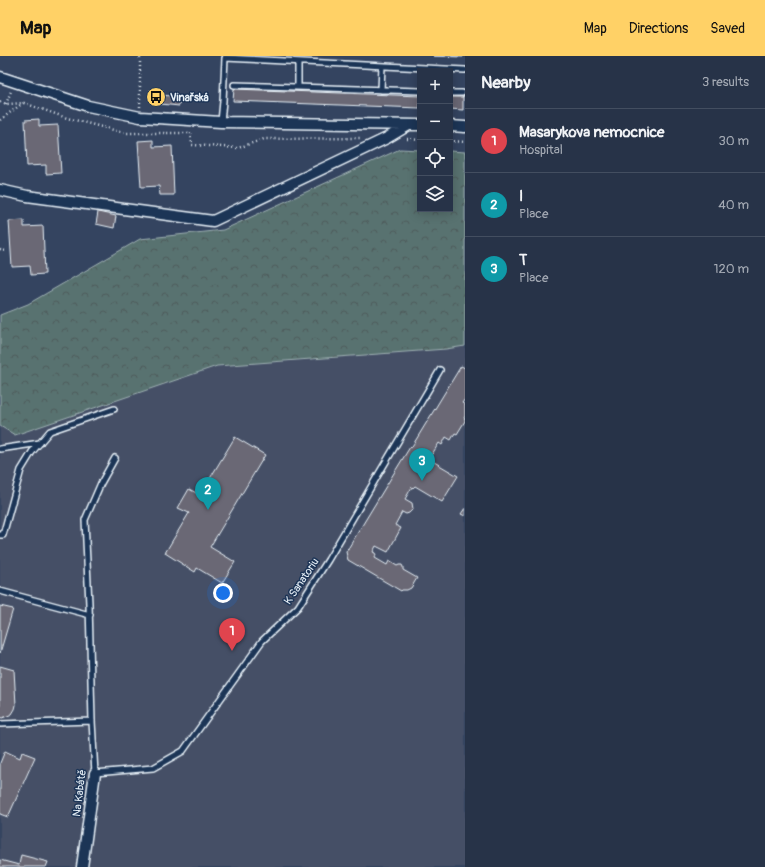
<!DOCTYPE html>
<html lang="en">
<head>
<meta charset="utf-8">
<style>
  :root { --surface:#273348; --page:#2f3b4f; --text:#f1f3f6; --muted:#a4aab4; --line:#434e60; --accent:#ffd166 }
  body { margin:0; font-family:Pangolin,sans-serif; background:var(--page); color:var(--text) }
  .controls { position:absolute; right:12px; top:12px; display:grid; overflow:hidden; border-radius:0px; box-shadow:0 2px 10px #0003 }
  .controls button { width:36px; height:36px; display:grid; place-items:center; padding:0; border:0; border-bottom:1px solid var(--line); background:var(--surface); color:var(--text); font:20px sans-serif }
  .you { position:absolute; left:223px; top:537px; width:14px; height:14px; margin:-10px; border:3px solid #fff; border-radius:50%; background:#1a73e8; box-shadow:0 0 0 6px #1a73e833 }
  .badge { display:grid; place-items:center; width:26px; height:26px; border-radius:50%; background:var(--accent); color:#fff; font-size:13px; font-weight:700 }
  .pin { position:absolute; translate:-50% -33px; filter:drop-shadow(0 1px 2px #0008) }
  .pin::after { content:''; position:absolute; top:21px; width:14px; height:12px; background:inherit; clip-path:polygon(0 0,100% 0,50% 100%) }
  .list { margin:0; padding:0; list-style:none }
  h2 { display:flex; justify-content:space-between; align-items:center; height:52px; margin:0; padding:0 16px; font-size:17px }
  h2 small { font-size:13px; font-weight:400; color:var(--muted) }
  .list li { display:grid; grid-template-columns:26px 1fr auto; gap:12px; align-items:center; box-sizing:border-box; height:64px; padding:0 16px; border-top:1px solid var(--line) }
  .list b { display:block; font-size:15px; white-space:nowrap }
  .list p { margin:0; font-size:13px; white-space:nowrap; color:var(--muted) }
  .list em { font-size:13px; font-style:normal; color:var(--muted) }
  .icon { flex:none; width:22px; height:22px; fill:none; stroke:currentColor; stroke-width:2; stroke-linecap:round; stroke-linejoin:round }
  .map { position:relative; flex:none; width:465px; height:811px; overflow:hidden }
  header { display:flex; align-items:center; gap:24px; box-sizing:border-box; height:56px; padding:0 20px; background:var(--accent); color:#111 }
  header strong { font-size:19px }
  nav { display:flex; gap:22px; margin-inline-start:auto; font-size:14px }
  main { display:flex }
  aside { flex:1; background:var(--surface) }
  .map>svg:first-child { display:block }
  .built { fill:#444f66 }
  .forest { fill:url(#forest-crowns); stroke:#a0b2b4 }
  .building { fill:#6a6874; stroke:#e8f1f8 }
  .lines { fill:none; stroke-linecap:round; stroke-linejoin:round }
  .service-casing { stroke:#e8f1f8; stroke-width:8 }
  .minor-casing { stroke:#e8f1f8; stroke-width:13 }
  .path { stroke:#e8f1f8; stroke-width:2.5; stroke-dasharray:1 3; stroke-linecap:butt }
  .service { stroke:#1d3557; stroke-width:5 }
  .minor { stroke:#1d3557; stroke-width:10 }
  .labels { text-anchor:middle; stroke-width:3; stroke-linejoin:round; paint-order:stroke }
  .poi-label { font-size:11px; font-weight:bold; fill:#e8f1f8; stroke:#1d3557; text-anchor:start }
  .street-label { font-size:11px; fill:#e8f1f8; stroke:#1d3557 }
</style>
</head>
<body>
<header>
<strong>Map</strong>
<nav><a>Map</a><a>Directions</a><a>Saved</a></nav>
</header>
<main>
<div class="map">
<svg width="465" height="811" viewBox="0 0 465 811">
  <defs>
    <pattern id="forest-crowns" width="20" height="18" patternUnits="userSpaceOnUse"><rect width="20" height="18" fill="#58726f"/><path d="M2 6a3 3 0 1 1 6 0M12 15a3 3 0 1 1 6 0" fill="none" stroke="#4e5b5b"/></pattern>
  </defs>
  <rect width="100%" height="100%" fill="#344460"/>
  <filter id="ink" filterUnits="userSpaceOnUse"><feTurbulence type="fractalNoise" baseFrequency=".025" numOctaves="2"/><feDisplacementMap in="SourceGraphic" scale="8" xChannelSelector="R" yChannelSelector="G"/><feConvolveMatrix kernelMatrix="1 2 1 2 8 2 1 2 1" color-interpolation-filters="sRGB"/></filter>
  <g filter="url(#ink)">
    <path class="built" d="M 465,290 L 465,811 L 0,811 L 0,370 L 15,379 L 217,310 L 446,293 Z"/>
    <path class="forest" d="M 400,93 L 420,94 L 420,153 L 450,153 L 450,95 L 465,96 L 465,290 L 446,293 L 217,310 L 15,379 L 0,370 L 0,259 L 28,248 L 140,183 L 223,174 Z"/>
    <path class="building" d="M 433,0 L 463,0 L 463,1 Z
      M 234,33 L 420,40 L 420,52 L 233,45 Z
      M 152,38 L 180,41 L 179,50 L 151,47 Z
      M 450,41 L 463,41 L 463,54 L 450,53 Z
      M 39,63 L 39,70 L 58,69 L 61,117 L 46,118 L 46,109 L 27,110 L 25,64 Z
      M 153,84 L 153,91 L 172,90 L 174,139 L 160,139 L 159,130 L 141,131 L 138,85 Z
      M 98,156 L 116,160 L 114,172 L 96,168 Z
      M 24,164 L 24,171 L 43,170 L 45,218 L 31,219 L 30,210 L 12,211 L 9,165 Z
      M 461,310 L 465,312 L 465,343 L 462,347 L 465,349 L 465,360 L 464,362 L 465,363 L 465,365 L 457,378 L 455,377 L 451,384 L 446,381 L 442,389 L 439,387 L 429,403 L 458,420 L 442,446 L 415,430 L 413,432 L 412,431 L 405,443 L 412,447 L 413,453 L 409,457 L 406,458 L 402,456 L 395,469 L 401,472 L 388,496 L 376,490 L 373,496 L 375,497 L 376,499 L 375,502 L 387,509 L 389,505 L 397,510 L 399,509 L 402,509 L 403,511 L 403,514 L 417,522 L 411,532 L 407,534 L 402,534 L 401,535 L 348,504 L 346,496 L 394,417 L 410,391 L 411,392 Z
      M 235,381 L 265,399 L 210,491 L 235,506 L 222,527 L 197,512 L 195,516 L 165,497 L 189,457 L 178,452 L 189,433 L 200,439 Z
      M 465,452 L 465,460 L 461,458 Z
      M 0,550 L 13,553 L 0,597 Z
      M 0,610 L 14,614 L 16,649 L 15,653 L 12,658 L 5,661 L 2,662 L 0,661 Z
      M 5,695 L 20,702 L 22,696 L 35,701 L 8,761 L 0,758 L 0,707 Z
      M 21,799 L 48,806 L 46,811 L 0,811 L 0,804 L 19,809 Z"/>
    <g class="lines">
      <g class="service-casing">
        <path id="service" d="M 234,29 L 420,35
          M 298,31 L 298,6
          M 381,34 L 382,10
          M 450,37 L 462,37
          M 221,66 L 223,45 L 225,2 L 465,14
          M 0,393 L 40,387
          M 115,402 L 101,427 L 85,464 L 89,548 L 92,665 L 95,717 L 153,712 L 183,695 L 262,585 L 298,551 L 328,504 L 440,314
          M 0,479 L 3,479 L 21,414 L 32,396 L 50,375 L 114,353
          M 0,535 L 90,559
          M 0,668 L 92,665"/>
      </g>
      <g class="minor-casing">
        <path id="minor" d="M 0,21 L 88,50 L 140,61 L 157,62 L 221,66 L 420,69
          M 450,70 L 465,71
          M 0,134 L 27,140 L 213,165 L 387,82 L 409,69
          M 82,811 L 95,717"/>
      </g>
      <path class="path" d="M 0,46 L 6,48 L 24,47 L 67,62 L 125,77 L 191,77 L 192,89 L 238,92 L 264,83 L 360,82
        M 6,48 L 11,35
        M 140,51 L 140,0
        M 0,64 L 23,47
        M 407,83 L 420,84
        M 450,85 L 465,86
        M 0,194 L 6,195"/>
      <use href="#service" class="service"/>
      <use href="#minor" class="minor"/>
    </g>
  </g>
  <defs>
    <g id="bus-disc" transform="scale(1)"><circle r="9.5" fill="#ffd166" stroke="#1d3557"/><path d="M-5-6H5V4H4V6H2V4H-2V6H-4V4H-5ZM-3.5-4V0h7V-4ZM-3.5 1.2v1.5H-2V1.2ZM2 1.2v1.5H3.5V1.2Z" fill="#111"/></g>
  </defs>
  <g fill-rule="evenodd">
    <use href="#bus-disc" x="156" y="41"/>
  </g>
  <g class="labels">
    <g class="poi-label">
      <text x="170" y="45">Vinařská</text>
    </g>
    <g class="street-label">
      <text transform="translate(301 525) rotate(-56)" y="4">K Sanatoriu</text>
      <text transform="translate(79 737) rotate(-83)" y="4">Na Kabátě</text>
    </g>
  </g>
</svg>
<div class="controls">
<button>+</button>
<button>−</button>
<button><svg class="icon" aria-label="locate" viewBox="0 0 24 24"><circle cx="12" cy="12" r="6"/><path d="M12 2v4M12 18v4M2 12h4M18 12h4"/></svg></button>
<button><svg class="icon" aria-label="layers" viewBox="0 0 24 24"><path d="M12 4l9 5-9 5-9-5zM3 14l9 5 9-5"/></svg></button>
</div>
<div class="you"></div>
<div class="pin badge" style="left:232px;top:595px;background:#e0444e">1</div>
<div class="pin badge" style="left:208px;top:454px;background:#0f9aa8">2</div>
<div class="pin badge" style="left:422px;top:425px;background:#0f9aa8">3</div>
</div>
<aside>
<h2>Nearby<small>3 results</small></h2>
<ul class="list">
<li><span class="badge" style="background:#e0444e">1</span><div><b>Masarykova nemocnice</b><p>Hospital</p></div><em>30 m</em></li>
<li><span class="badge" style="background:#0f9aa8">2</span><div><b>I</b><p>Place</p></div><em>40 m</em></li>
<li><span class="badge" style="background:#0f9aa8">3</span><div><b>T</b><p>Place</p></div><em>120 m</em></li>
</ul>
</aside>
</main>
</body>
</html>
